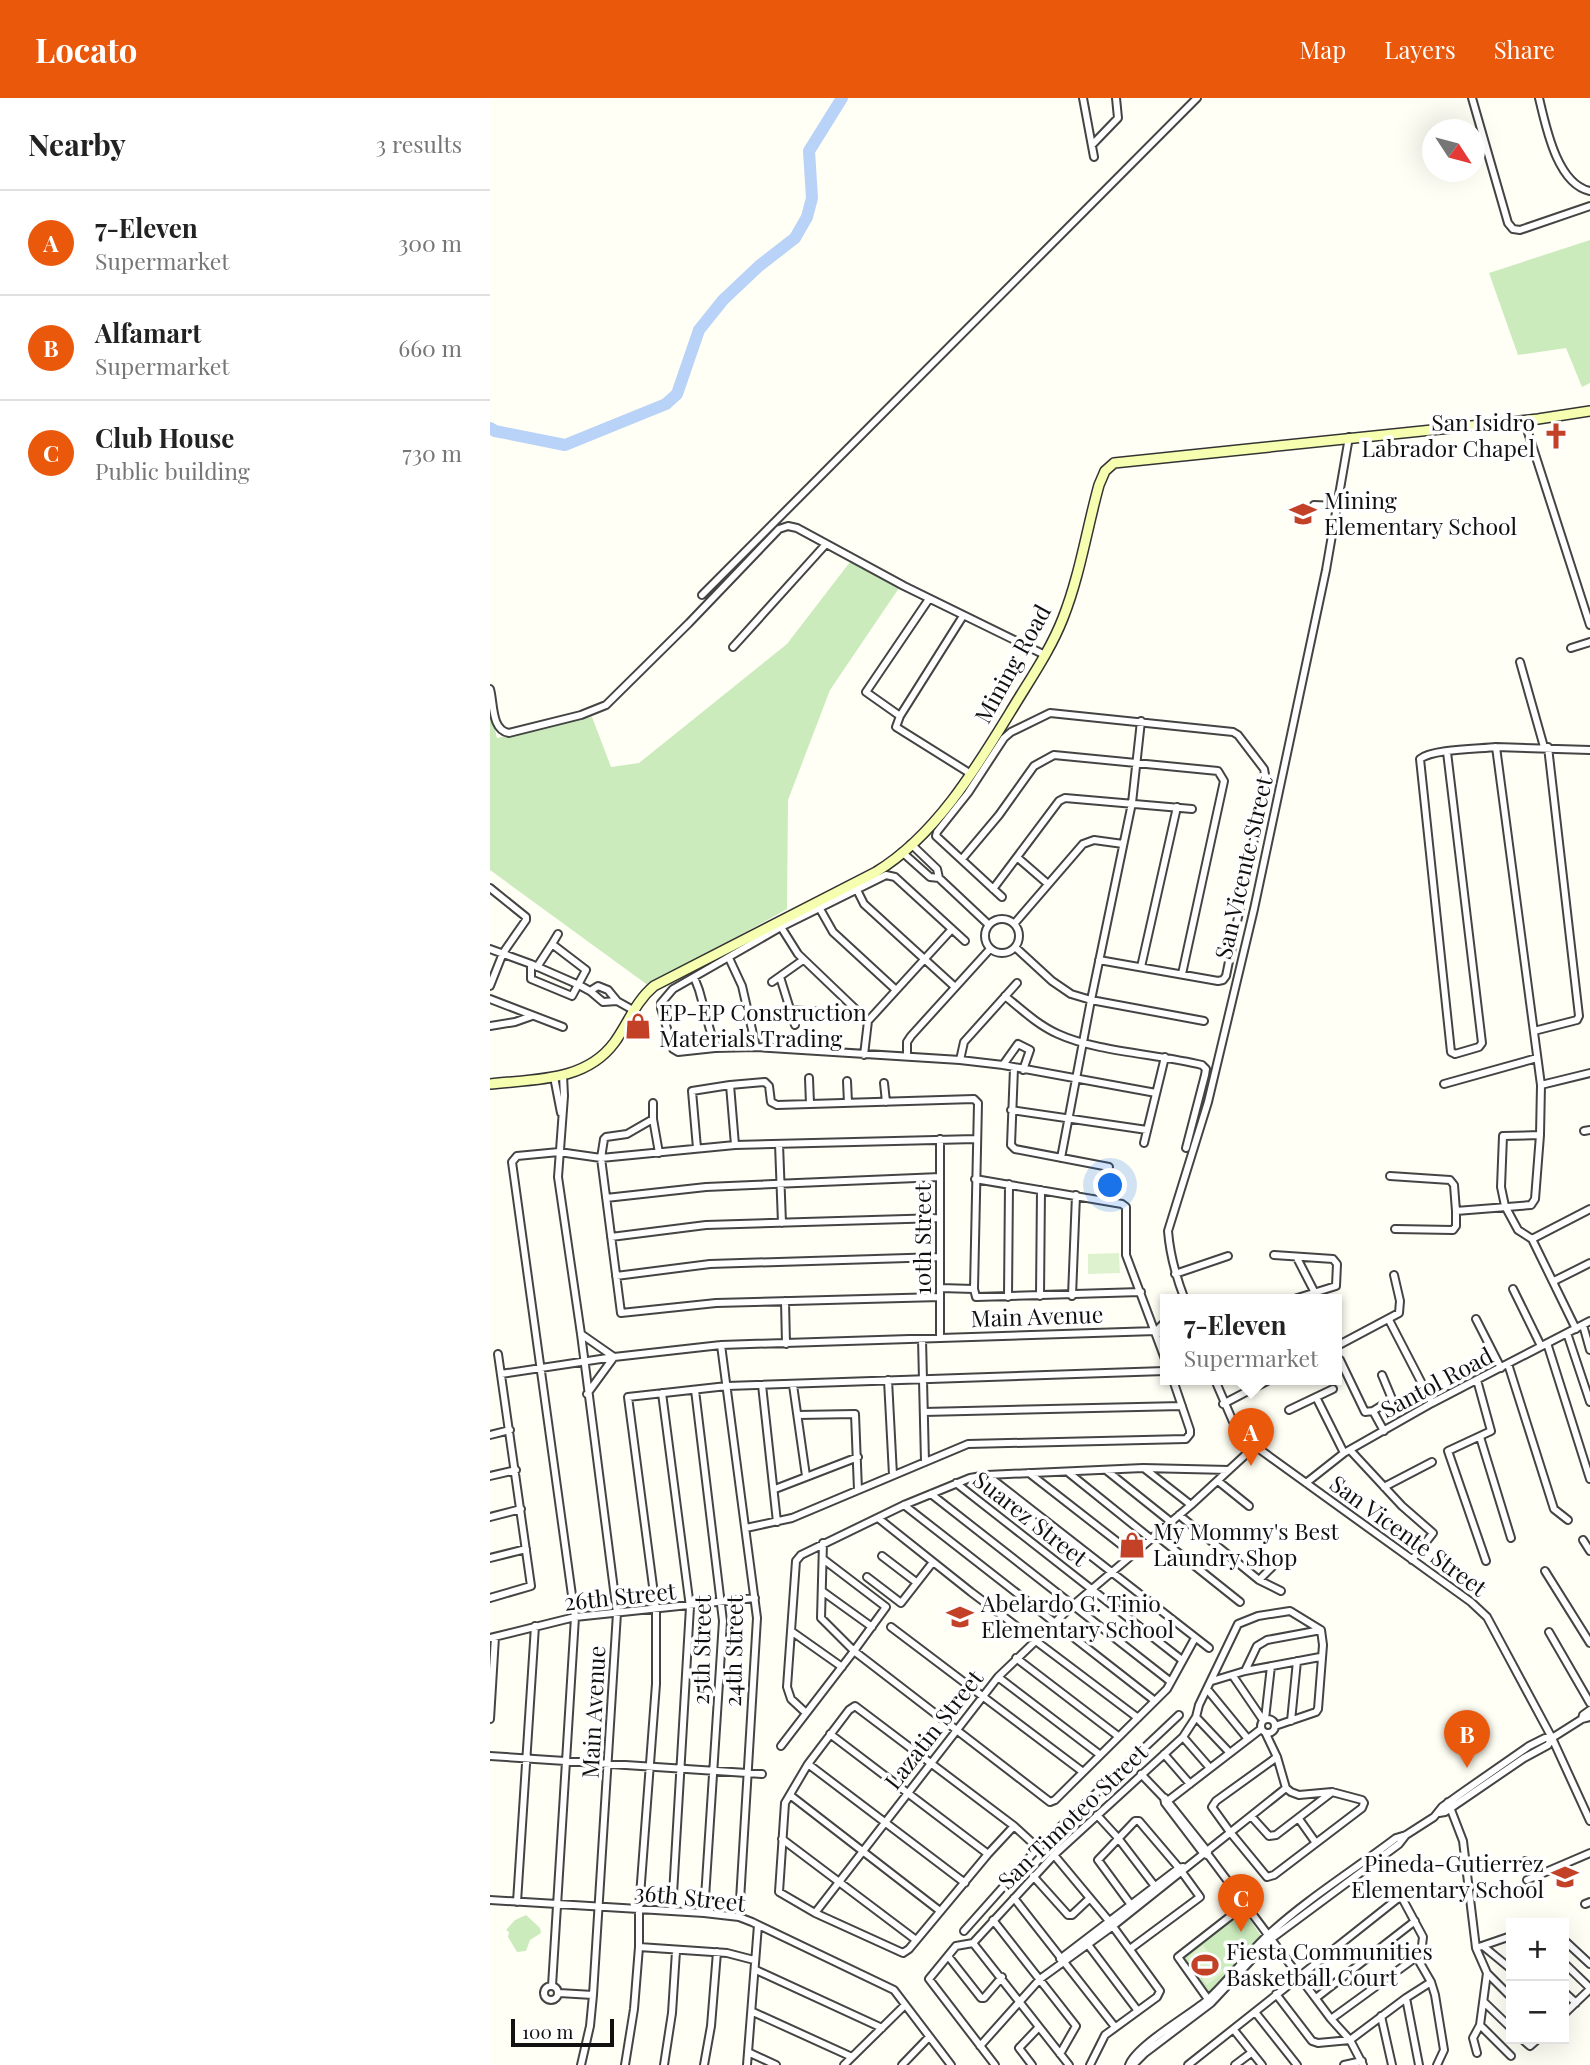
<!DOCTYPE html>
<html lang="en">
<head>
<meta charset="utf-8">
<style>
  :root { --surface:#fff; --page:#f2f2f2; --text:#222; --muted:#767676; --line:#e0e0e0; --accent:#ea580c }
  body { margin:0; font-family:"Playfair Display",serif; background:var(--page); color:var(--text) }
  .controls { position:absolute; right:21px; bottom:21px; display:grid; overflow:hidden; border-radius:0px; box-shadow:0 7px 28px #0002 }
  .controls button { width:63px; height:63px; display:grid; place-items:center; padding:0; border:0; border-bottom:2px solid var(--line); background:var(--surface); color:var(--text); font:35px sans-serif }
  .compass { position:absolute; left:932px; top:21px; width:63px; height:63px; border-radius:50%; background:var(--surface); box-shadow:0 7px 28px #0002; rotate:126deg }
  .scale { position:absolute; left:21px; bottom:18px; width:103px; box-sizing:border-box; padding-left:7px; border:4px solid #111; border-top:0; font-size:19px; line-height:24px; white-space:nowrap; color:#111; -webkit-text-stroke:5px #fff; paint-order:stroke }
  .you { position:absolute; left:621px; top:1088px; width:24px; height:24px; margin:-18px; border:5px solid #fff; border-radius:50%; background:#1a73e8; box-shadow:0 0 0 10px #1a73e833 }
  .badge { display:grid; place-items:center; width:46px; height:46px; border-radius:50%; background:var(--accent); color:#fff; font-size:23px; font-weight:700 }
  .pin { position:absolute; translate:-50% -58px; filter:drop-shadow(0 2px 4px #0008) }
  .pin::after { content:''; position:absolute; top:37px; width:24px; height:21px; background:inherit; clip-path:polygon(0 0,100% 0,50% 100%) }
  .popup { position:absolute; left:670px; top:1196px; width:182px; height:91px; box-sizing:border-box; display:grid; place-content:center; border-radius:0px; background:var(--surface); filter:drop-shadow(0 2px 5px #0005); font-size:23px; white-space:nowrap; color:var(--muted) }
  .popup b { font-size:26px; color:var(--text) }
  .popup::after { content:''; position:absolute; left:50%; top:100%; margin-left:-14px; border:14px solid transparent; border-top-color:var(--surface) }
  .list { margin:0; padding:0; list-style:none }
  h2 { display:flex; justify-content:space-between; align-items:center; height:91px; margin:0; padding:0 28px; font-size:30px }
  h2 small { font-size:23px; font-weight:400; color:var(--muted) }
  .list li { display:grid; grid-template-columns:46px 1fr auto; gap:21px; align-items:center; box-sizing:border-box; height:105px; padding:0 28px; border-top:2px solid var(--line) }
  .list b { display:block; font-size:26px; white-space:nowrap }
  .list p { margin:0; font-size:23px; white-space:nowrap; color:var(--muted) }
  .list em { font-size:23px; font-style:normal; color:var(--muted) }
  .map { position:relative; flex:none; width:1100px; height:1967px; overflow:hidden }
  header { display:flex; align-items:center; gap:42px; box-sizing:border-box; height:98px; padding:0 35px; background:var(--accent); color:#fff }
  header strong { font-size:33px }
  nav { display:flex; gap:38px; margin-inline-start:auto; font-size:24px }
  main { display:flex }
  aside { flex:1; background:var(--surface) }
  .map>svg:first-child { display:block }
  .green { fill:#cbebbd }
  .pitch { fill:#def2cf }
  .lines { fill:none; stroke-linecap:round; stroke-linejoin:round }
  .river { stroke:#b9d2f7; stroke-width:12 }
  .street-casing { stroke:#444; stroke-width:10 }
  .secondary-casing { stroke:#333; stroke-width:12 }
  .street { stroke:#fff; stroke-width:6 }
  .secondary { stroke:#f6ffb0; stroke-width:9 }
  .labels { text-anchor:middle; stroke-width:7; stroke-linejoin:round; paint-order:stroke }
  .poi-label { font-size:23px; fill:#111; stroke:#fff; text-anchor:start }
  .street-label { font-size:23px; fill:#111; stroke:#fff }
</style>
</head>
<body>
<header>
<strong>Locato</strong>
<nav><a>Map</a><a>Layers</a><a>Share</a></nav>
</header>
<main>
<aside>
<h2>Nearby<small>3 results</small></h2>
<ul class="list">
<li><span class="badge">A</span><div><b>7-Eleven</b><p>Supermarket</p></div><em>300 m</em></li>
<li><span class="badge">B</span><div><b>Alfamart</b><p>Supermarket</p></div><em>660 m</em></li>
<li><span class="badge">C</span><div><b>Club House</b><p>Public building</p></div><em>730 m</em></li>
</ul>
</aside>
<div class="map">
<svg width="1100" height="1967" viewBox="0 0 1100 1967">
  <rect width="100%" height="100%" fill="#fffff5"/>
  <path class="green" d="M 1100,142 L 1100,285 L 1092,289 L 1076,250 L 1028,257 L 999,175 Z
    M 360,464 L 409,490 L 340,592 L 298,702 L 297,811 L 159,888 L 0,772 L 0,611 L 7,640 L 102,619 L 121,669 L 149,665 L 297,546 Z
    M 753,1810 L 772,1840 L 719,1897 L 689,1860 Z
    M 36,1817 L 50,1830 L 51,1835 L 40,1842 L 36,1853 L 27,1854 L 18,1839 L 19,1834 L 16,1832 L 25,1822 Z"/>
  <path class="pitch" d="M 629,1155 L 630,1175 L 598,1176 L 598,1156 Z
    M 713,1847 L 734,1874 L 717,1887 L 697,1860 Z"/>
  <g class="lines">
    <path class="river" d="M 0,330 L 5,333 L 75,347 L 176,306 L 187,296 L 209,232 L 233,202 L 269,168 L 305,140 L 317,119 L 322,100 L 319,53 L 352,0"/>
    <g class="street-casing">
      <path id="street" d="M 593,0 L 604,59
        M 982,0 L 1018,125 L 1023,131 L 1030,132 L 1100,108
        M 1049,0 C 1056,29 1067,86 1100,93
        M 602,47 L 628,20 L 626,0
        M 1034,322 L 1100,527
        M 824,407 L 848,408
        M 212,497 L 707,0
        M 473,518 L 410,618 L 406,629 L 481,676
        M 243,549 L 336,446
        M 1081,550 L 1100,544
        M 1030,564 L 1054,649
        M 0,591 C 4,605 1,632 19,635 L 91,617 L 116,607 L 199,525 L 289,431 L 298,428 L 307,430 L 414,488 L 555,557
        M 410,618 L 376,594 L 439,501
        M 1100,652 L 1006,649 L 1051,987 L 1100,975
        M 957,654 L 992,945 L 989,949 L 965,956 L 961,954 L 930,661 C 942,651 989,651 1006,649
        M 421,746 L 447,771 L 449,780
        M 412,754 L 440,779 L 449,780 L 499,827
        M 528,760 L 558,786
        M 472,761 L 509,717 L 544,668 L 564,657 L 728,673 L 734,683 L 692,876
        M 0,790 L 36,819 L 36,822 L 13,855 L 0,888
        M 503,791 L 569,703 L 575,700 L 702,711
        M 367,792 L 374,806 L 465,889
        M 512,799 L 446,738 L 447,734 L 478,695 L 514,640 L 521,634 L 560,615 L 743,634 L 748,637 L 774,671 L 776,682 L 736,878 L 733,882 L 728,883 L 609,862
        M 330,811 L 343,834 L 406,892
        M495 838a17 17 0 1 1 34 0a17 17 0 1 1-34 0Z
        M 524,826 L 593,746 L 604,742 L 633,746
        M 291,829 L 308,856 L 378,923
        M 475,843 L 405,779 L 396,777 L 291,829 L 183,891 L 171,905 L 171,910 L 183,951 L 188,954 L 225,950 L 266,949 L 470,962 L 513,967 L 666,995
        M 62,846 L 68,836
        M 525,849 L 562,883 L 581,896 L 601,902 L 714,923
        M 0,851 L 41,866 L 89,887 L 100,893 L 113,904 L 127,903
        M 239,860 L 252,888 L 266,949
        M 41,866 L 41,881 L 82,898 L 96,872 L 62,846 L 47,869
        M 651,869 L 687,709
        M 204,879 L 209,892 L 225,950
        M 290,879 L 305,927
        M 282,884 L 313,862
        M 100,893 L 108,888 L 118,892 L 127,903 L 143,912
        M 515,898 C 532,912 548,927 568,936 C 607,954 668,956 712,967 L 716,971 L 715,977 L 696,1050
        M 0,901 L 73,929
        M 301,912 L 351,915 L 367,913
        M 0,928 L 25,924 L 42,918
        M 1044,933 L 1087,922 L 1089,918 L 1058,649
        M 374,957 L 378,923 L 462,831
        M 417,958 L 417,944 L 421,938 L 500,851
        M 470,962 L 474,944 L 527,885
        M 513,967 L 528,946 L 540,952 L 533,972
        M 524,970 L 521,1047 L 525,1051 L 619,1069
        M 73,977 L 74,998 L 68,1079 L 91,1236 L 127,1515 L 103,1897 L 100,1928 L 91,1967
        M 64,979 L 71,1015
        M 319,980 L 320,1006
        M 357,983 L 358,1005
        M 394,985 L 396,1004
        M 954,986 L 1047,960
        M 240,987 L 275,984 L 279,988 L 281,1004 L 287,1007 L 484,1001 L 488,1005 L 484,1191 L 486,1199 L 651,1194
        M 1051,987 L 1050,1037 L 1013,1038 L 1011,1089 L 1015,1108 L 1028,1132 L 1042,1141 L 1086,1231
        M 163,1005 L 163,1021
        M 521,1012 L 657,1032
        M 1094,1033 L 1100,1032
        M 654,1045 L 675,959
        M 289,1046 L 292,1125
        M 207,1050 L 202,993 L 240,987 L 245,1047
        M 169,1055 L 163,1021 L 137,1036 L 116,1039 L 114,1041 L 111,1060 L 131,1215 L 226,1205 L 450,1199
        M 571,1060 L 601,902 L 642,705 L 651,623
        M 900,1078 L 960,1082 L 964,1087 L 966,1113 L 1041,1107 L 1045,1101 L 1050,1037
        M 485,1081 L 632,1106 L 636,1109 L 636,1157 L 675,1261
        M 116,1100 L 216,1089 L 450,1079
        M 905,1131 L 963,1132 L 966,1128 L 966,1113
        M 121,1139 L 216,1127 L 450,1120
        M 1042,1141 L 1100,1111
        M 784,1157 L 843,1161 L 847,1166 L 846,1188 L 801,1202
        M 807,1160 L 825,1195
        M 685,1176 L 738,1158
        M 126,1178 L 220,1166 L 450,1159
        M 1064,1183 L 1100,1165
        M 450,1190 L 484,1191
        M 1023,1191 L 1051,1248
        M 550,1198 L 551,1092
        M 582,1198 L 586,1097
        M 518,1199 L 519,1086
        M 695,1202 C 686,1179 680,1158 678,1133 L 718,1004 L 764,811 L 836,472 L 859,339
        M 295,1203 L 296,1246
        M 986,1221 L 1011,1270
        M 899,1222 L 942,1305
        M 1093,1227 L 1100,1252
        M 666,1233 L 675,1224
        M 1077,1235 L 1100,1304
        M 91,1236 L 124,1259 L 97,1296
        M 450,1240 L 450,1041
        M 432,1241 L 435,1364
        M 1057,1245 L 1100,1381
        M 231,1247 L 267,1520 L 249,1819
        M 847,1248 L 909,1215 L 910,1203 L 904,1177
        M 850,1262 L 875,1314 L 883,1313 L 894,1333
        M 1018,1266 L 1064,1411 L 1078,1422
        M 11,1276 L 124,1259 L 231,1247 L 666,1233 L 675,1237
        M 398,1282 L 403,1377
        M 725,1282 L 744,1326 L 765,1348 L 981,1504 L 997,1519 L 1062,1640 L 1100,1723
        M 987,1282 L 1001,1333 L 958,1353 L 996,1463
        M 272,1287 L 287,1424
        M 303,1287 L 316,1378
        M 205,1292 L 233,1523 L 214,1815
        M 172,1295 L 200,1509 L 182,1813
        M 826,1299 L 854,1355
        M 733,1306 L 779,1282
        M 799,1312 L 843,1291
        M 883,1313 L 902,1301 L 892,1277
        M 434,1314 L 692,1308
        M 308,1317 L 365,1316 L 368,1392
        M 0,1337 L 20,1332
        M 990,1339 L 1021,1440
        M 860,1352 L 912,1408 L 943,1435 L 922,1462
        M 655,1371 L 701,1407
        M 616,1372 L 681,1424
        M 539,1375 L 643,1456
        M 579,1375 L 661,1441
        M 497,1377 L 719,1550
        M 0,1378 L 26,1372
        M 728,1383 L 759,1408
        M 466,1385 L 692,1562
        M 816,1385 L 854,1355 L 942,1305 L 1100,1223
        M 894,1389 L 942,1364
        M 285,1391 L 368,1359
        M 441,1396 L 681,1584
        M 414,1407 L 665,1603
        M 689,1417 L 769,1482 L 791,1493
        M 0,1419 L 31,1411
        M 388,1420 L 481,1494 L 648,1620
        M 256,1430 L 302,1420 L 478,1346 L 696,1341 L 700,1336 L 700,1332 L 683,1282
        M 666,1437 L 750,1504
        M 1093,1442 L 1100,1453
        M 392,1458 L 426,1484
        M 0,1460 L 36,1451
        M 333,1461 L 396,1509 L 364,1553 L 560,1704 L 565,1702 L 677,1591 L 705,1540
        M 1055,1473 L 1100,1545
        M 377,1479 L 411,1505 L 443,1464
        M 769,1482 L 789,1462
        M 332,1493 L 382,1529
        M 0,1500 L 41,1488 L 8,1256
        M 401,1529 L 593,1674
        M 301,1533 L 352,1569
        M 1059,1534 L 1100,1605
        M 0,1540 L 85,1519 L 265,1500
        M 526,1560 L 628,1638
        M 755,1573 L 767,1548 L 777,1542 L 831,1532
        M 743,1578 L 773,1622
        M 508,1579 L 609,1656
        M 722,1583 L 755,1573 L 830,1559
        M 717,1591 L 758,1641
        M 316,1615 L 301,1601 L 297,1589 L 306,1463 L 311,1457 L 414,1407 L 480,1380 L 497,1377 L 653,1370 L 739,1372
        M771 1628a7 7 0 1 1 14 0a7 7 0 1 1-14 0Z
        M 0,1621 L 5,1539
        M 775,1621 L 781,1568
        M 1092,1621 L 1093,1617 L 1100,1612
        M 801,1623 L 807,1563
        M 340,1636 L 498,1756
        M 776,1636 L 787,1659 L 796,1690 L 801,1694 L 809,1697 L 842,1694 L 872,1702 L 874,1705 L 872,1710 L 784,1777 L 777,1779 L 740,1734 L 722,1709 L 726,1703 L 787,1659
        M 693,1639 L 720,1670
        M 291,1648 L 364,1553 L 331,1520 L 333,1445
        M 739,1654 L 706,1619 L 709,1607 L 748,1526 L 768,1518 L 800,1513 L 831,1532 L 833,1547 L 828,1611 L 826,1614 L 785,1628
        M 674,1656 L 700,1686
        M 0,1658 L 272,1676
        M 318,1666 L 475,1785
        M 651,1676 L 674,1700 L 675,1705 L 713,1755 L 719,1758 L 841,1921 L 860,1942 L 873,1967
        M 300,1697 L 450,1813
        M 675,1700 L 718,1754
        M 958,1704 L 973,1743 L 986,1850 L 997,1875 L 990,1927 L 983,1940 L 987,1955
        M 675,1705 L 771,1631
        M 949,1715 L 955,1714 L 1034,1660 L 1058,1647 L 1062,1640 L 1092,1621 L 1100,1619
        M 607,1717 L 628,1740 L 667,1791
        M 761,1718 L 779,1738 L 786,1737 L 842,1694
        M 809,1721 L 826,1745
        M 524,1728 L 498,1756 L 419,1851 L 413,1855 L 325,1815 L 289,1794 L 295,1705 L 318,1666 L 359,1612 L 365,1608 L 524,1728 L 548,1750
        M 292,1741 L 426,1842
        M 564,1757 L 619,1823 L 670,1893 L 667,1899 L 615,1937 L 600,1967
        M 1035,1763 L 1044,1779
        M 543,1778 L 578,1817 L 582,1817 L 600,1800
        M 1037,1782 L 1100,1755
        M 524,1800 L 625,1929
        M 0,1802 L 214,1815 L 249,1819 L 262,1824 L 404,1892 L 461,1967
        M 27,1804 L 45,1528
        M 1095,1806 L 1100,1804
        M 325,1815 L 508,1579 L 582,1508 L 701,1407 L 765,1348
        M 503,1822 L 586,1928 L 570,1956
        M 1053,1825 L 1056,1825
        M 474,1833 L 547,1751 L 689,1617
        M 1074,1842 L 1100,1866
        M 596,1844 L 648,1913
        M 483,1845 L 564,1757 L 693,1639 L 706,1619
        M 483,1845 L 466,1848 L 439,1881 L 505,1967
        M 483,1845 L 579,1967
        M 993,1848 L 1021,1871
        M 149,1849 L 237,1855 L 264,1862
        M 986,1850 L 1021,1838
        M 640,1851 L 710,1799 L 689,1770 L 649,1723 L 645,1723 L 608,1762 L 644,1811
        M 458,1858 L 491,1900 L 494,1900 L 512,1879
        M 570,1861 L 689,1770 L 693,1769
        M 1074,1865 L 1100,1890
        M 266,1872 L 392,1930
        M 997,1875 L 1021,1899
        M54 1895a7 7 0 1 1 14 0a7 7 0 1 1-14 0Z
        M 62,1888 L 85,1519 L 22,1064 L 27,1058 L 69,1054 L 111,1060 L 245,1047 L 486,1041
        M 1074,1894 L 1086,1905
        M 69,1895 L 103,1897
        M 786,1896 L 822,1943 L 828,1945 L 860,1942 L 916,1900 L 941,1884
        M 826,1900 L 925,1823
        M 916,1900 L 929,1967
        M 720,1904 L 688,1859 L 756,1806
        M 994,1904 L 1021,1930
        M 263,1914 L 362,1959
        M 765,1914 L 807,1967
        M 1074,1916 L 1100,1891
        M 891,1918 L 902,1967
        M 841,1921 L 929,1857
        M 990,1927 L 1021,1958
        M 744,1932 L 772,1967
        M 1032,1941 L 1040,1948 L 1048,1941
        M 490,1948 L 550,1881 L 623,1828 L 796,1690
        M 260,1955 L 286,1967
        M 135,1967 L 144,1911 L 149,1849 L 149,1811 L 166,1586 L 166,1511 L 138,1299 L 237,1288 L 675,1273
        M 174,1967 L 182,1915 L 186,1853
        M 214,1967 L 221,1928 L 227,1854
        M 257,1967 L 268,1827
        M 354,1967 L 415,1907
        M 412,1967 L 439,1939
        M 542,1967 L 529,1950 L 549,1929
        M 639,1967 C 647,1947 698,1918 716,1903 C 739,1883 756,1857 778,1837 C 817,1801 864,1772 906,1740 L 916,1737 L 944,1719 L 952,1709 L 973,1694 L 1039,1648 L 1055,1640 L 1062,1640
        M 643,1967 L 655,1955 L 721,1905 L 781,1841 L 909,1746 L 916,1737
        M 698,1967 L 911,1798 L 933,1839 L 930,1865 L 941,1884 L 945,1897 L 954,1952 L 947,1967
        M 745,1967 L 761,1955
        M 854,1967 L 872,1963"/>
    </g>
    <g class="secondary-casing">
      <path id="secondary" d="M 0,986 C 44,981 95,984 124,945 C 138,926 145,904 164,888 L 386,774 C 447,737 488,667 524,608 C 541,580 561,551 573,520 C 590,477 597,430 609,387 L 615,373 L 624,365 L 1048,321 L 1100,313"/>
    </g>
    <use href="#street" class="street"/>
    <use href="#secondary" class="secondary"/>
  </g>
  <defs>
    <g id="church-bare" transform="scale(2.1)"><path d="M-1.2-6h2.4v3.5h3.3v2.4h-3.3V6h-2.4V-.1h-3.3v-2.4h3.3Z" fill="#c34127" stroke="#fff" stroke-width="2.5" paint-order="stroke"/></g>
    <g id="school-bare" transform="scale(2.1)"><path d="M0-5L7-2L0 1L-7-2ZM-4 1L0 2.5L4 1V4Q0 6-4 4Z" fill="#c34127" stroke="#fff" stroke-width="2.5" paint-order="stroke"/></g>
    <g id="shop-bare" transform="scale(2.1)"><path d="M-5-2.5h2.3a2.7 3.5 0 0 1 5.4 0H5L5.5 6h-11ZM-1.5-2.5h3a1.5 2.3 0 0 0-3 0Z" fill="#c34127" stroke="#fff" stroke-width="2.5" paint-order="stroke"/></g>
    <g id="stadium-bare" transform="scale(2.1)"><path d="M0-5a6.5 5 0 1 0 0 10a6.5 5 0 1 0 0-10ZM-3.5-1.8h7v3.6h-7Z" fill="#c34127" stroke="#fff" stroke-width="2.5" paint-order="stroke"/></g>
  </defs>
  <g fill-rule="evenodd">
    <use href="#church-bare" x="1066" y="338"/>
    <use href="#school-bare" x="813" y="416"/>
    <use href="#shop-bare" x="148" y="928"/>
    <use href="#shop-bare" x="642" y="1447"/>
    <use href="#school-bare" x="470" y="1519"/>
    <use href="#school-bare" x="1075" y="1779"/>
    <use href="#stadium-bare" x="715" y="1867"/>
  </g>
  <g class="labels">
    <g class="poi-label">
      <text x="1045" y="333" text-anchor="end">San Isidro<tspan x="1045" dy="26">Labrador Chapel</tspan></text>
      <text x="834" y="411">Mining<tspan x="834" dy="26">Elementary School</tspan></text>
      <text x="169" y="923">EP-EP Construction<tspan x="169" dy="26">Materials Trading</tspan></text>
      <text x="663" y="1442">My Mommy's Best<tspan x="663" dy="26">Laundry Shop</tspan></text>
      <text x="491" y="1514">Abelardo G. Tinio<tspan x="491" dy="26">Elementary School</tspan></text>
      <text x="1054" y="1774" text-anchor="end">Pineda-Gutierrez<tspan x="1054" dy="26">Elementary School</tspan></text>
      <text x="736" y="1862">Fiesta Communities<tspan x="736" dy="26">Basketball Court</tspan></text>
    </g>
    <g class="street-label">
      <text transform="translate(523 566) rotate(-61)" y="8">Mining Road</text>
      <text transform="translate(754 770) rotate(-77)" y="8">San Vicente Street</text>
      <text transform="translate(433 1141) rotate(-90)" y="8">10th Street</text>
      <text transform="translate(547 1219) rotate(-2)" y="8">Main Avenue</text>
      <text transform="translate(947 1285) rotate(-28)" y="8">Santol Road</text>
      <text transform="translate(540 1421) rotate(38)" y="8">Suarez Street</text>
      <text transform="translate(918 1438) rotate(36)" y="8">San Vicente Street</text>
      <text transform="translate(130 1499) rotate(-6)" y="8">26th Street</text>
      <text transform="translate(212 1552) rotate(-89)" y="8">25th Street</text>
      <text transform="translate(244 1553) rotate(-89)" y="8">24th Street</text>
      <text transform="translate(104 1614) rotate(-87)" y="8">Main Avenue</text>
      <text transform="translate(444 1632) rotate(-52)" y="8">Lazatin Street</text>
      <text transform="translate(583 1719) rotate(-44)" y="8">San Timoteo Street</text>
      <text transform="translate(200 1800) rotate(6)" y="8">36th Street</text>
    </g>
  </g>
</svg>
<div class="controls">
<button>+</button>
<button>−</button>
</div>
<svg class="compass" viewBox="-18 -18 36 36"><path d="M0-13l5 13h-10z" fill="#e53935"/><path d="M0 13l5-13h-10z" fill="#767676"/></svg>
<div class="scale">100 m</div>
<div class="you"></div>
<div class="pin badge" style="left:761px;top:1368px">A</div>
<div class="popup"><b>7-Eleven</b>Supermarket</div>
<div class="pin badge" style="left:977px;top:1670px">B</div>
<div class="pin badge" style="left:751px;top:1834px">C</div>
</div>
</main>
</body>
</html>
